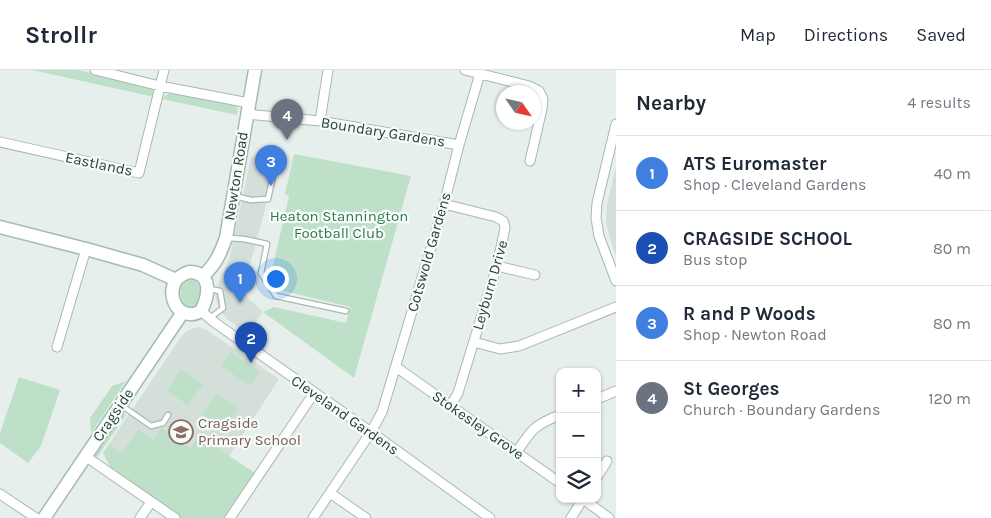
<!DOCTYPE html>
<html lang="en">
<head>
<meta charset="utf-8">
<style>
  :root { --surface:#fff; --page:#f2f2f3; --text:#1f2937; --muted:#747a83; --line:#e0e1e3; --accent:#d93025 }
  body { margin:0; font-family:Karla,sans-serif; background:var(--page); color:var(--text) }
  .controls { position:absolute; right:15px; bottom:15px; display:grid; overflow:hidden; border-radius:10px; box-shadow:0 1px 4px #0004 }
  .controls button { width:45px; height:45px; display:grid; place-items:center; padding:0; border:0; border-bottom:1px solid var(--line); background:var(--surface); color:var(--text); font:25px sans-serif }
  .compass { position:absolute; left:496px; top:15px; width:45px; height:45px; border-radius:50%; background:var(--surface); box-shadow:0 1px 4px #0004; rotate:124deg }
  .you { position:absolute; left:275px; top:208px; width:18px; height:18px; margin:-12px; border:4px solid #fff; border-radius:50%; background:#1a73e8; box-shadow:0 0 0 8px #1a73e833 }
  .badge { display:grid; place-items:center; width:32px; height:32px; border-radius:50%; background:var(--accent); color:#fff; font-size:16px; font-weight:700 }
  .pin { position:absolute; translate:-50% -41px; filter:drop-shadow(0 1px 2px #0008) }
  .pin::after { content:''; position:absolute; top:26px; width:18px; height:15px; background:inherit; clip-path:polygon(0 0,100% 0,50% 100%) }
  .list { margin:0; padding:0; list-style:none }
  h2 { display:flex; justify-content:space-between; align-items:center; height:65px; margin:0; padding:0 20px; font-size:21px }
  h2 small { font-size:16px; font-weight:400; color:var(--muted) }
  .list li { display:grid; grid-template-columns:32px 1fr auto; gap:15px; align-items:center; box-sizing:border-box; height:75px; padding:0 20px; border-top:1px solid var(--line) }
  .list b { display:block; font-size:19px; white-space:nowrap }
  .list p { margin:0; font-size:16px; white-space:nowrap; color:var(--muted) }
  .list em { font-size:16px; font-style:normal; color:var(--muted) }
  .icon { flex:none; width:28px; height:28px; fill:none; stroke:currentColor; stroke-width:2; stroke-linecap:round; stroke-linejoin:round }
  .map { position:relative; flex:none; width:616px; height:448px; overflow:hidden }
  header { display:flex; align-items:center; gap:30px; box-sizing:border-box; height:70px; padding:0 25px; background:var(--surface); border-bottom:1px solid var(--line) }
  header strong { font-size:24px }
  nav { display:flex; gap:28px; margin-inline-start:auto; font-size:18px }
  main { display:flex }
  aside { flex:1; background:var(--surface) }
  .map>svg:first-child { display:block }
  .built { fill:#d4dfda }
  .green { fill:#bfe0c8 }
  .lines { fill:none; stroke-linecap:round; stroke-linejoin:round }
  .lane-casing { stroke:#a8b8b2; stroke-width:7 }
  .street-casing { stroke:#a8b8b2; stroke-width:11 }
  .secondary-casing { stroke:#a4bbb3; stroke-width:15 }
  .lane { stroke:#fff; stroke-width:4.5 }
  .street { stroke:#fff; stroke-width:9 }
  .secondary { stroke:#fff; stroke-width:12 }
  .labels { text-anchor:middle; stroke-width:4.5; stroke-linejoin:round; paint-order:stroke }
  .street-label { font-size:15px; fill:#24423a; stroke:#f7fbf9 }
  .park-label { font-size:15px; fill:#2d7a4b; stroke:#f7fbf9 }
  .education-label { font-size:15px; fill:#785e54; stroke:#f7fbf9; text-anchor:start }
</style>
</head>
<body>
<header>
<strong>Strollr</strong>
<nav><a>Map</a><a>Directions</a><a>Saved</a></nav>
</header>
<main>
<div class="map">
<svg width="616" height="448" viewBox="0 0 616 448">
  <rect width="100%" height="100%" fill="#e6efeb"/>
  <path class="built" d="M 251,87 L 278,90 L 245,214 L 247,227 L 263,242 L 247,264 L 227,249 L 218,237 L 215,224 L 218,214 L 230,187 Z
    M 616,96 L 616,186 L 610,169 L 606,152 L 607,135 Z
    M 198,257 L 205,259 L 279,309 L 229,386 L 226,448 L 180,448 L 103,383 L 179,270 L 184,264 L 189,260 Z"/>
  <path class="green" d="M 32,0 L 78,0 L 146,15 C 152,18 155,21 154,27 Z
    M 172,22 L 236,35 L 238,40 L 237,45 L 162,29 L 166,25 Z
    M 294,84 L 411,106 L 354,308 L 263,242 L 274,237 L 346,253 L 350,237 L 272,218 L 269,213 L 289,126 L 285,124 Z
    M 188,209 L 195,210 C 203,218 202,231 195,238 L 188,239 L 181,232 L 180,217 L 185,211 Z
    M 231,282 L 260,302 L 250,316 L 221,296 Z
    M 181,299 L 203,314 L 188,335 L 167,321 Z
    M 19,307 L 60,320 L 41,376 L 28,393 L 0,373 L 0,363 Z
    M 126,311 L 91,363 L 90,348 L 112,316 Z
    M 217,323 L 238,338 L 224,359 L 202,344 Z
    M 123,343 L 126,345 L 96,389 L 94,383 L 100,372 L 103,373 Z
    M 161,358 L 190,378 L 199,366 L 255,403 L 226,448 L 180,448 L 113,402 L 103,383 L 109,374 L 122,383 L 138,359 L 153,370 Z"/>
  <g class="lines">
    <g class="lane-casing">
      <path id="lane" d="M 234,126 L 251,130 L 268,129 L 275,97
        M 228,168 L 244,169 L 267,174 L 261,203 L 276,226 L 346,241
        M 209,219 L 220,221 L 223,238 L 210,248
        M 121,335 L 151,356 L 163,353 L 168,345"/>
    </g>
    <g class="street-casing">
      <path id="street" d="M 95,0 L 160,16 L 249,33
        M 465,0 L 529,16 L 539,21 L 543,29 L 542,39 L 530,91
        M 247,44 L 320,51 L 459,75
        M 320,51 L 328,0
        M 616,54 L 597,133 L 596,148 L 599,166 L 616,211
        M 0,72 L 139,103 L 164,0
        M 444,134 L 496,147 L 503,151 L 505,157 L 504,163 L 497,196 L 458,323 L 451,335
        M 497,196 L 535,205
        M 201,241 L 214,252 L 371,362 L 490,448
        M 474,272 L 500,279 L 519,276 L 616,237
        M 57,277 L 86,179
        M 396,297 L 560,413
        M 597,329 L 616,321
        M 517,382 C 531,360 534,355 560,345
        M 85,386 L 175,448
        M 597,407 L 607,391
        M 330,423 L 366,448
        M 0,424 L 36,448
        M 583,429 L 609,448
        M 140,448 L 151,432
        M 230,448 L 314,323
        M 313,448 L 371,362 L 382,342 L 444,134 L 459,75 L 481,0
        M 571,448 L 583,429"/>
    </g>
    <g class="secondary-casing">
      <path id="secondary" d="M 0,157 L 86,179 L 143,195 L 176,210
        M 189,202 C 213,202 209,226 201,241 C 197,243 194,245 190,244 C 174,243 168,223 176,210 C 179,206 184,204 189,202 Z
        M 203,206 C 216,194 220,184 226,168 L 255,0
        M 44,448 L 183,242"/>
    </g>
    <use href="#lane" class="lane"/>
    <use href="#street" class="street"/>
    <use href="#secondary" class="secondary"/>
  </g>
  <defs>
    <g id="school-ring" transform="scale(1.25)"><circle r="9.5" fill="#f7fbf9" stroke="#8d6e63" stroke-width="1.5"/><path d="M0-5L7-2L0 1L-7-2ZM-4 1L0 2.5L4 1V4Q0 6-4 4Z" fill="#8d6e63"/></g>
  </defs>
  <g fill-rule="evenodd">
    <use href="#school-ring" x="181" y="362"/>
  </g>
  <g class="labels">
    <g class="street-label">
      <text transform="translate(383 62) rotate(9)" y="5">Boundary Gardens</text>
      <text transform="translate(99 94) rotate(12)" y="5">Eastlands</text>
      <text transform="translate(236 106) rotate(-81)" y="5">Newton Road</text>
      <text transform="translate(429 182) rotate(-74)" y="5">Cotswold Gardens</text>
      <text transform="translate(490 215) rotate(-74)" y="5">Leyburn Drive</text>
      <text transform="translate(113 345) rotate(-56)" y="5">Cragside</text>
      <text transform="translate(345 345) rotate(35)" y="5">Cleveland Gardens</text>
      <text transform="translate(478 355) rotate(35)" y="5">Stokesley Grove</text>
    </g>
    <g class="park-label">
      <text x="339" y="151">Heaton Stannington<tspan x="339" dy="17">Football Club</tspan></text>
    </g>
    <g class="education-label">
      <text x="198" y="358">Cragside<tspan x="198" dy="17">Primary School</tspan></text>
    </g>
  </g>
</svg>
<div class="controls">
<button>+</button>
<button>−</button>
<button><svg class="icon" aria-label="layers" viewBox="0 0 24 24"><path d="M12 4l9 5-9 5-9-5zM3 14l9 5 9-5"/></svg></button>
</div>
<svg class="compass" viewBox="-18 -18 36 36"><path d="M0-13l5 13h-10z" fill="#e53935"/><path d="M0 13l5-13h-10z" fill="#747a83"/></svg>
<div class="you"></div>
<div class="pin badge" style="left:240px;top:233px;background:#3f7fe0">1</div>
<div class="pin badge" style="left:251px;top:293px;background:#1a4fb4">2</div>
<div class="pin badge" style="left:271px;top:116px;background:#3f7fe0">3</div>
<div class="pin badge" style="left:287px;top:70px;background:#6b7280">4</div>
</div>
<aside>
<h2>Nearby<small>4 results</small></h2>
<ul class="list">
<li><span class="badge" style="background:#3f7fe0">1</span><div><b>ATS Euromaster</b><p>Shop · Cleveland Gardens</p></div><em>40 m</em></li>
<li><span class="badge" style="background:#1a4fb4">2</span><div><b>CRAGSIDE SCHOOL</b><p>Bus stop</p></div><em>80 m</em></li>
<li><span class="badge" style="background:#3f7fe0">3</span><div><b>R and P Woods</b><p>Shop · Newton Road</p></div><em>80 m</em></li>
<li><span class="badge" style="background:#6b7280">4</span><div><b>St Georges</b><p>Church · Boundary Gardens</p></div><em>120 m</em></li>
</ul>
</aside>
</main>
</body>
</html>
